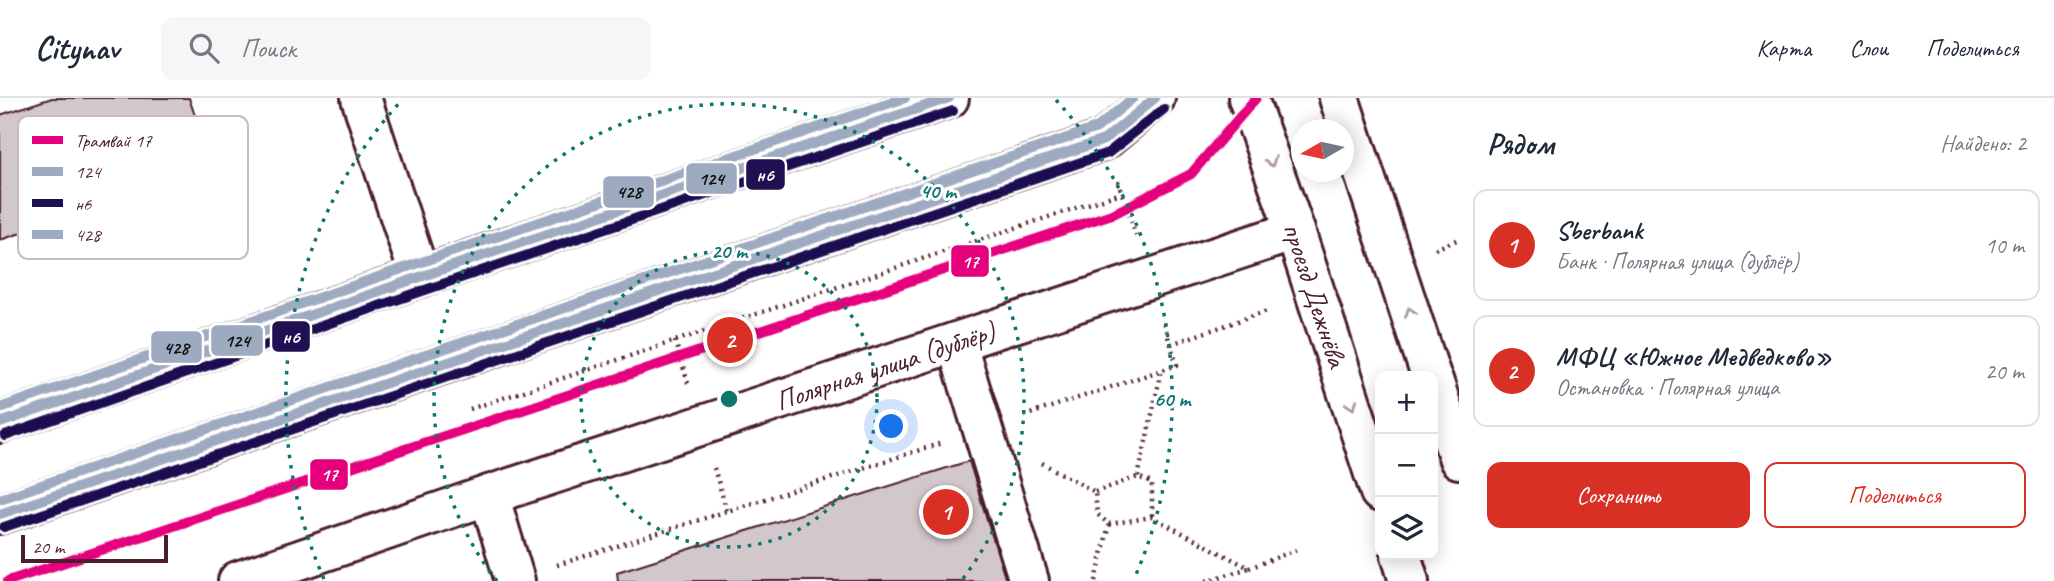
<!DOCTYPE html>
<html lang="ru">
<head>
<meta charset="utf-8">
<style>
  :root { --surface:#fff; --page:#f6f6f7; --text:#1f2937; --muted:#747a83; --line:#e0e1e3; --accent:#d93025 }
  body { margin:0; font-family:Caveat,sans-serif; background:var(--page); color:var(--text) }
  .controls { position:absolute; right:21px; bottom:21px; display:grid; overflow:hidden; border-radius:14px; box-shadow:0 4px 18px #0003 }
  .controls button { width:63px; height:63px; display:grid; place-items:center; padding:0; border:0; border-bottom:2px solid var(--line); background:var(--surface); color:var(--text); font:35px sans-serif }
  .compass { position:absolute; left:1291px; top:21px; width:63px; height:63px; border-radius:50%; background:var(--surface); box-shadow:0 4px 18px #0003; rotate:261deg }
  .scale { position:absolute; left:21px; bottom:18px; width:147px; box-sizing:border-box; padding-left:7px; border:4px solid #4a1f2b; border-top:0; font-size:19px; line-height:24px; white-space:nowrap; color:#4a1f2b; -webkit-text-stroke:5px #fff; paint-order:stroke }
  .you { position:absolute; left:892px; top:329px; width:24px; height:24px; margin:-18px; border:5px solid #fff; border-radius:50%; background:#1a73e8; box-shadow:0 0 0 10px #1a73e833 }
  .badge { display:grid; place-items:center; width:46px; height:46px; border-radius:50%; background:var(--accent); color:#fff; font-size:23px; font-weight:700 }
  .pin { position:absolute; translate:-50% -50%; border:4px solid #fff; box-shadow:0 2px 7px #0006 }
  .list { margin:0; padding:0; list-style:none }
  h2 { display:flex; justify-content:space-between; align-items:center; height:91px; margin:0; padding:0 28px; font-size:30px }
  h2 small { font-size:23px; font-weight:400; color:var(--muted) }
  .list li { display:grid; grid-template-columns:46px 1fr auto; gap:21px; align-items:center; box-sizing:border-box; height:112px; margin:0 14px 14px; padding:0 14px; border:2px solid var(--line); border-radius:14px }
  .list b { display:block; font-size:26px; white-space:nowrap }
  .list p { margin:0; font-size:23px; white-space:nowrap; color:var(--muted) }
  .list em { font-size:23px; font-style:normal; color:var(--muted) }
  .actions { display:flex; gap:14px; padding:21px 28px }
  .actions a { flex:1; padding:16px 0; border:2px solid var(--accent); border-radius:14px; text-align:center; font-size:24px; color:var(--accent) }
  .actions .main { background:var(--accent); color:#fff }
  .icon { flex:none; width:38px; height:38px; fill:none; stroke:currentColor; stroke-width:2; stroke-linecap:round; stroke-linejoin:round }
  .map { position:relative; flex:none; width:1459px; height:483px; overflow:hidden }
  header { display:flex; align-items:center; gap:42px; box-sizing:border-box; height:98px; padding:0 35px; background:var(--surface); border-bottom:2px solid var(--line) }
  header strong { font-size:33px }
  nav { display:flex; gap:38px; margin-inline-start:auto; font-size:24px }
  .search { width:490px; height:63px; background:var(--page); display:flex; align-items:center; gap:18px; box-sizing:border-box; padding:0 24px; border-radius:14px; color:var(--muted); font-size:26px }
  main { display:flex }
  aside { flex:1; background:var(--surface) }
  .map>svg:first-child { display:block }
  .building { fill:#d2c7cb; stroke:#4a1f2b; stroke-width:2 }
  .lines { fill:none; stroke-linecap:round; stroke-linejoin:round }
  .minor-casing { stroke:#4a1f2b; stroke-width:44 }
  .major-casing { stroke:#4a1f2b; stroke-width:44 }
  .path { stroke:#4a1f2b; stroke-width:4.5; stroke-dasharray:2 5; stroke-linecap:butt }
  .minor { stroke:#fff; stroke-width:38 }
  .major { stroke:#fff; stroke-width:38 }
  .bus-1-casing { stroke:#fff; stroke-width:16 }
  .bus-2-casing { stroke:#fff; stroke-width:16 }
  .bus-3-casing { stroke:#fff; stroke-width:16 }
  .bus-1 { stroke:#9eaabf; stroke-width:10 }
  .bus-2 { stroke:#1f1051; stroke-width:10 }
  .bus-3 { stroke:#9eaabf; stroke-width:10 }
  .tram-1-casing { stroke:#fff; stroke-width:16 }
  .tram-1 { stroke:#e5007d; stroke-width:10 }
  .oneway { stroke:#ae9aa0 }
  .ring { fill:none; stroke:#0f766e; stroke-width:3.5; stroke-dasharray:3.5 7 }
  .labels { text-anchor:middle; stroke-width:6; stroke-linejoin:round; paint-order:stroke }
  .street-label { font-size:28px; fill:#4a1f2b; stroke:#fff }
  .key { fill:#fff; stroke:#c9bcbf; stroke-width:2 }
  .key-label { font-size:19px; fill:#4a1f2b }
  .centre { fill:#0f766e; stroke:#fff; stroke-width:3.5 }
  .ring-label { font-size:21px; text-anchor:middle; font-weight:bold; fill:#0f766e; stroke:#fff; stroke-width:6; stroke-linejoin:round; paint-order:stroke }
  .line-badge { stroke:#fff; stroke-width:2.5 }
  .badge-label { font-size:19px; text-anchor:middle; font-weight:bold; fill:#fff }
  .pale-badge-label { font-size:19px; text-anchor:middle; font-weight:bold; fill:#111 }
</style>
</head>
<body>
<header>
<strong>Citynav</strong>
<div class="search"><svg class="icon" aria-label="search" viewBox="0 0 24 24"><circle cx="10" cy="10" r="6"/><path d="M15 15l6 6"/></svg>Поиск</div>
<nav><a>Карта</a><a>Слои</a><a>Поделиться</a></nav>
</header>
<main>
<div class="map">
<svg width="1459" height="483" viewBox="0 0 1459 483">
  <rect width="100%" height="100%" fill="#fff"/>
  <filter id="ink" filterUnits="userSpaceOnUse"><feTurbulence type="fractalNoise" baseFrequency=".0143" numOctaves="2"/><feDisplacementMap in="SourceGraphic" scale="14" xChannelSelector="R" yChannelSelector="G"/><feConvolveMatrix kernelMatrix="1 2 1 2 8 2 1 2 1" color-interpolation-filters="sRGB"/></filter>
  <g filter="url(#ink)">
    <path class="building" d="M 52,0 L 189,0 L 213,71 L 0,142 L 0,17 Z
      M 969,363 L 1006,483 L 618,483 L 617,474 Z"/>
    <g class="lines">
      <g class="minor-casing">
        <g id="minor">
          <path d="M 361,0 L 420,179"/>
          <path d="M 956,244 L 1029,483"/>
          <path d="M 489,397 L 515,483"/>
          <path id="s1" d="M 238,483 L 489,397 L 1295,133"/>
        </g>
      </g>
      <g class="major-casing">
        <g id="major">
          <path id="s2" d="M 1248,0 L 1295,133 L 1380,394"/>
          <path d="M 1339,0 L 1431,278"/>
          <path d="M 1433,282 L 1459,361"/>
          <path d="M 0,325 L 420,179 L 949,0"/>
          <path d="M 0,416 L 1104,42 L 1155,0"/>
          <path d="M 1401,457 L 1409,483"/>
        </g>
      </g>
      <path class="path" d="M 1118,83 L 1136,138
        M 1435,151 L 1459,141
        M 675,243 L 688,285
        M 1171,246 L 1270,212
        M 470,311 L 1121,95
        M 1024,318 L 1177,267 L 1163,223
        M 1042,365 L 1095,394 L 1097,416 L 1109,426 L 1152,419 L 1249,470 L 1206,483
        M 714,370 L 727,413
        M 1138,379 L 1162,271
        M 1095,394 L 1138,379 L 1152,385 L 1152,419
        M 557,467 L 942,345
        M 1249,470 L 1296,452
        M 1096,483 L 1109,426"/>
      <use href="#minor" class="minor"/>
      <use href="#major" class="major"/>
      <g class="bus-1-casing">
        <path id="bus-1" d="M 0,325 L 420,179 L 949,0
          M 0,416 L 1104,42 L 1155,0"/>
      </g>
      <g class="bus-2-casing">
        <path id="bus-2" d="M 5,338 L 425,192 L 953,13
          M 4,429 L 1108,55 L 1164,11"/>
      </g>
      <g class="bus-3-casing">
        <path id="bus-3" d="M 0,310 L 416,166 L 905,0
          M 0,401 L 1097,30 L 1133,0"/>
      </g>
      <use href="#bus-1" class="bus-1"/>
      <use href="#bus-2" class="bus-2"/>
      <use href="#bus-3" class="bus-3"/>
      <g class="tram-1-casing">
        <path id="tram-1" d="M 8,483 L 1115,115 L 1191,76 L 1256,0"/>
      </g>
      <use href="#tram-1" class="tram-1"/>
    </g>
    <defs><path id="oneway-chevron" d="M-2-3.5L2.5 0L-2 3.5" fill="none" stroke-width="1.6" stroke-linecap="round" stroke-linejoin="round" transform="scale(1.75)"/></defs>
    <g class="oneway">
      <use href="#oneway-chevron" transform="translate(1271 64) rotate(70)"/>
      <use href="#oneway-chevron" transform="translate(1410 214) rotate(-109)"/>
      <use href="#oneway-chevron" transform="translate(1352 307) rotate(72)"/>
    </g>
  </g>
  <g class="ring">
    <circle cx="729" cy="301" r="148"/>
    <path d="M497 483A295 295 0 1 1 961 483"/>
    <path d="M324 481A443 443 0 0 1 402 2M1056 2A443 443 0 0 1 1134 481"/>
  </g>
  <g class="labels">
    <g class="street-label">
      <text dy="10" stroke="none"><textPath href="#s2" startOffset="208">проезд Дежнёва</textPath></text>
      <text dy="10" stroke="none"><textPath href="#s1" startOffset="682">Полярная улица (дублёр)</textPath></text>
    </g>
  </g>
  <rect x="18" y="18" width="230" height="143" rx="10" class="key"/>
  <rect x="32" y="38" width="31" height="8" fill="#e5007d"/>
  <rect x="32" y="69" width="31" height="9" fill="#9eaabf"/>
  <rect x="32" y="101" width="31" height="8" fill="#1f1051"/>
  <rect x="32" y="132" width="31" height="9" fill="#9eaabf"/>
  <g class="key-label">
    <text x="75" y="49">Трамвай 17</text>
    <text x="75" y="80">124</text>
    <text x="75" y="112">н6</text>
    <text x="75" y="143">428</text>
  </g>
  <circle cx="729" cy="301" r="10" class="centre"/>
  <g class="ring-label">
    <text x="938" y="100">40 m</text>
    <text x="729" y="160">20 m</text>
    <text x="1172" y="308">60 m</text>
  </g>
  <g class="line-badge">
    <rect x="745" y="60" width="41" height="33" rx="7" fill="#1f1051"/>
    <rect x="685" y="64" width="53" height="33" rx="7" fill="#9eaabf"/>
    <rect x="602" y="77" width="53" height="34" rx="7" fill="#9eaabf"/>
    <rect x="950" y="146" width="40" height="34" rx="7" fill="#e5007d"/>
    <rect x="271" y="222" width="40" height="33" rx="7" fill="#1f1051"/>
    <rect x="210" y="226" width="54" height="33" rx="7" fill="#9eaabf"/>
    <rect x="150" y="232" width="53" height="34" rx="7" fill="#9eaabf"/>
    <rect x="309" y="360" width="40" height="33" rx="7" fill="#e5007d"/>
  </g>
  <g class="badge-label">
    <text x="765" y="83">н6</text>
    <text x="970" y="170">17</text>
    <text x="291" y="245">н6</text>
    <text x="329" y="383">17</text>
  </g>
  <g class="pale-badge-label">
    <text x="711" y="87">124</text>
    <text x="629" y="100">428</text>
    <text x="237" y="249">124</text>
    <text x="176" y="256">428</text>
  </g>
</svg>
<div class="controls">
<button>+</button>
<button>−</button>
<button><svg class="icon" aria-label="layers" viewBox="0 0 24 24"><path d="M12 4l9 5-9 5-9-5zM3 14l9 5 9-5"/></svg></button>
</div>
<svg class="compass" viewBox="-18 -18 36 36"><path d="M0-13l5 13h-10z" fill="#e53935"/><path d="M0 13l5-13h-10z" fill="#747a83"/></svg>
<div class="scale">20 m</div>
<div class="you"></div>
<div class="pin badge" style="left:946px;top:414px">1</div>
<div class="pin badge" style="left:730px;top:242px">2</div>
</div>
<aside>
<h2>Рядом<small>Найдено: 2</small></h2>
<ul class="list">
<li><span class="badge">1</span><div><b>Sberbank</b><p>Банк · Полярная улица (дублёр)</p></div><em>10 m</em></li>
<li><span class="badge">2</span><div><b>МФЦ «Южное Медведково»</b><p>Остановка · Полярная улица</p></div><em>20 m</em></li>
</ul>
<div class="actions"><a class="main">Сохранить</a><a>Поделиться</a></div>
</aside>
</main>
</body>
</html>
